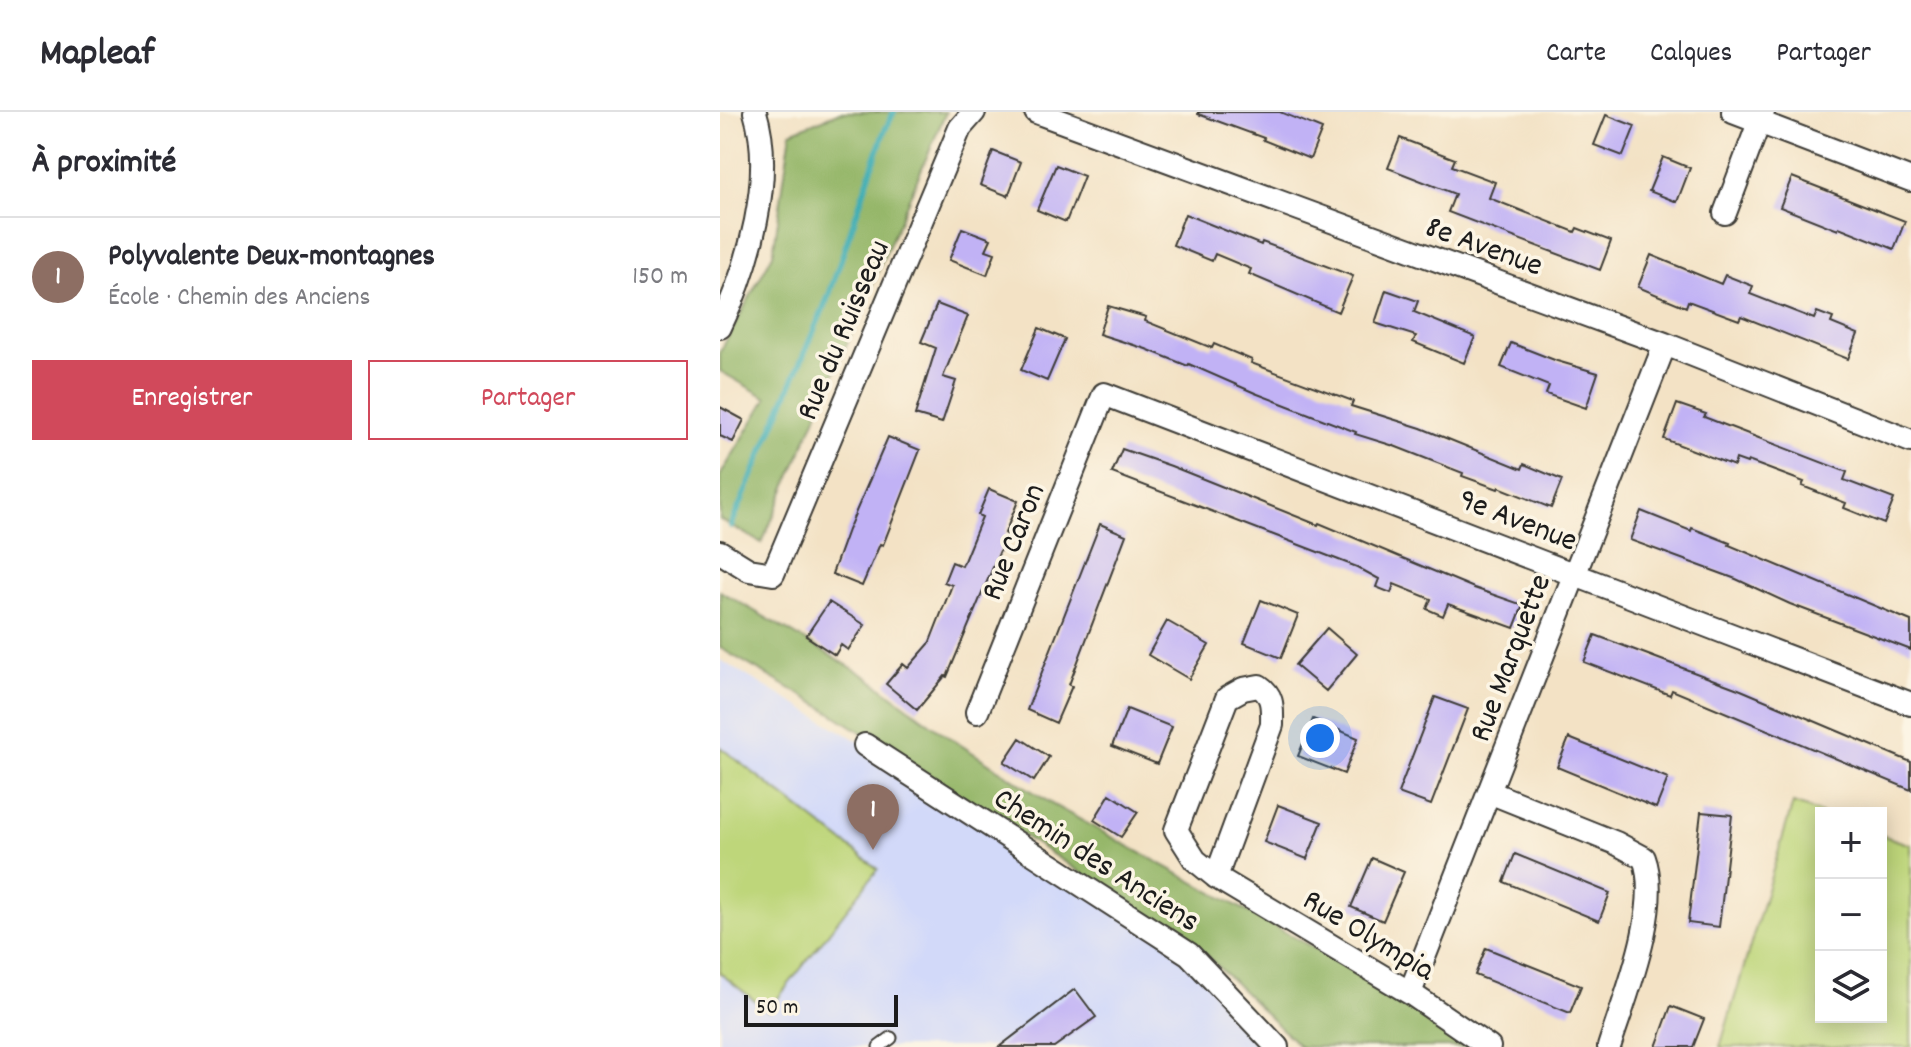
<!DOCTYPE html>
<html lang="fr">
<head>
<meta charset="utf-8">
<style>
  :root { --surface:#fff; --page:#f7f7f7; --text:#2b2b33; --muted:#7c7c81; --line:#e1e1e2; --accent:#d1495b }
  body { margin:0; font-family:Dekko,sans-serif; background:var(--page); color:var(--text) }
  .controls { position:absolute; right:24px; bottom:24px; display:grid; overflow:hidden; border-radius:0px; box-shadow:0 4px 20px #0003 }
  .controls button { width:72px; height:72px; display:grid; place-items:center; padding:0; border:0; border-bottom:2px solid var(--line); background:var(--surface); color:var(--text); font:40px sans-serif }
  .scale { position:absolute; left:24px; bottom:20px; width:154px; box-sizing:border-box; padding-left:8px; border:4px solid #1c1c1c; border-top:0; font-size:22px; line-height:28px; white-space:nowrap; color:#1c1c1c; -webkit-text-stroke:6px #fcf5e5; paint-order:stroke }
  .you { position:absolute; left:600px; top:626px; width:28px; height:28px; margin:-20px; border:6px solid #fff; border-radius:50%; background:#1a73e8; box-shadow:0 0 0 12px #1a73e833 }
  .badge { display:grid; place-items:center; width:52px; height:52px; border-radius:50%; background:var(--accent); color:#fff; font-size:26px; font-weight:700 }
  .pin { position:absolute; translate:-50% -66px; filter:drop-shadow(0 2px 4px #0008) }
  .pin::after { content:''; position:absolute; top:42px; width:28px; height:24px; background:inherit; clip-path:polygon(0 0,100% 0,50% 100%) }
  .list { margin:0; padding:0; list-style:none }
  h2 { display:flex; justify-content:space-between; align-items:center; height:104px; margin:0; padding:0 32px; font-size:34px }
  h2 small { font-size:26px; font-weight:400; color:var(--muted) }
  .list li { display:grid; grid-template-columns:52px 1fr auto; gap:24px; align-items:center; box-sizing:border-box; height:120px; padding:0 32px; border-top:2px solid var(--line) }
  .list b { display:block; font-size:30px; white-space:nowrap }
  .list p { margin:0; font-size:26px; white-space:nowrap; color:var(--muted) }
  .list em { font-size:26px; font-style:normal; color:var(--muted) }
  .actions { display:flex; gap:16px; padding:24px 32px }
  .actions a { flex:1; padding:18px 0; border:2px solid var(--accent); border-radius:0px; text-align:center; font-size:28px; color:var(--accent) }
  .actions .main { background:var(--accent); color:#fff }
  .icon { flex:none; width:44px; height:44px; fill:none; stroke:currentColor; stroke-width:2; stroke-linecap:round; stroke-linejoin:round }
  .map { position:relative; flex:none; width:1191px; height:935px; overflow:hidden }
  header { display:flex; align-items:center; gap:48px; box-sizing:border-box; height:112px; padding:0 40px; background:var(--surface); border-bottom:2px solid var(--line) }
  header strong { font-size:38px }
  nav { display:flex; gap:44px; margin-inline-start:auto; font-size:28px }
  main { display:flex }
  aside { flex:1; background:var(--surface) }
  .map>svg:first-child { display:block }
  .built { fill:#d2d9f9 }
  .green { fill:#bed67a; stroke:#6d794b; stroke-width:2 }
  .forest { fill:#96b76a; stroke:#596a43; stroke-width:2 }
  .lines { fill:none; stroke-linecap:round; stroke-linejoin:round }
  .stream { stroke:#3aacb2; stroke-width:6 }
  .building { fill:#c1b2f5 }
  .service-casing { stroke:#3c3a35; stroke-width:15 }
  .minor-casing { stroke:#3c3a35; stroke-width:26 }
  .service { stroke:#fff; stroke-width:11 }
  .minor { stroke:#fff; stroke-width:22 }
  .labels { text-anchor:middle; stroke-width:7; stroke-linejoin:round; paint-order:stroke }
  .street-label { font-size:32px; fill:#1c1c1c; stroke:#fcf5e5 }
</style>
</head>
<body>
<header>
<strong>Mapleaf</strong>
<nav><a>Carte</a><a>Calques</a><a>Partager</a></nav>
</header>
<main>
<aside>
<h2>À proximité<small></small></h2>
<ul class="list">
<li><span class="badge" style="background:#8d6e63">1</span><div><b>Polyvalente Deux-montagnes</b><p>École · Chemin des Anciens</p></div><em>150 m</em></li>
</ul>
<div class="actions"><a class="main">Enregistrer</a><a>Partager</a></div>
</aside>
<div class="map">
<svg width="1191" height="935" viewBox="0 0 1191 935">
  <rect width="100%" height="100%" fill="#fcf5e5"/>
  <filter id="ink" filterUnits="userSpaceOnUse"><feTurbulence type="fractalNoise" baseFrequency=".0125" numOctaves="2"/><feDisplacementMap in="SourceGraphic" scale="16" xChannelSelector="R" yChannelSelector="G"/><feConvolveMatrix kernelMatrix="1 2 1 2 8 2 1 2 1" color-interpolation-filters="sRGB"/></filter>
  <filter id="wash" filterUnits="userSpaceOnUse"><feTurbulence type="fractalNoise" baseFrequency=".006" numOctaves="4" result="noise"/><feDisplacementMap in="SourceGraphic" scale="32" xChannelSelector="R" yChannelSelector="G"/><feGaussianBlur stdDeviation="1.8" result="paint"/><feColorMatrix in="noise" values="0 0 0 0 0 0 0 0 0 0 0 0 0 0 0 0 0 1.4 0 .05"/><feComposite in="paint" operator="in"/></filter>
  <g filter="url(#wash)">
    <rect width="100%" height="100%" fill="#f3e2c5"/>
    <path class="built" d="M 0,548 L 145,633 L 469,842 L 557,935 L 0,935 Z"/>
    <path class="green" d="M 0,635 L 158,757 L 48,899 L 0,861 Z
      M 1073,691 L 1101,701 L 1101,905 L 1161,905 L 1161,723 L 1191,733 L 1191,935 L 1000,935 Z"/>
    <path class="forest" d="M 120,0 L 226,0 L 42,431 L 0,408 L 0,364 L 47,286 L 0,259 L 0,240 L 53,142 L 71,20 Z
      M 0,479 L 146,564 L 227,624 L 335,694 L 685,886 L 751,935 L 580,935 L 479,836 L 102,595 L 0,536 Z"/>
    <g class="lines">
      <path class="stream" d="M 11,414 L 109,183 L 164,20 L 174,0"/>
    </g>
    <g id="blocks">
      <path class="building" d="M 478,0 L 560,0 L 602,17 L 590,47 L 543,28 L 544,26 L 478,2 Z
        M 886,3 L 915,14 L 903,44 L 874,33 Z
        M 680,26 L 735,47 L 732,54 L 775,70 L 769,86 L 855,120 L 857,116 L 891,129 L 880,158 L 728,100 L 735,82 L 668,56 Z
        M 273,39 L 301,50 L 288,84 L 260,73 Z
        M 943,45 L 970,56 L 957,90 L 929,79 Z
        M 336,53 L 364,64 L 346,110 L 317,98 Z
        M 1072,65 L 1185,109 L 1174,137 L 1119,115 L 1118,118 L 1060,95 Z
        M 465,102 L 541,133 L 542,130 L 633,164 L 618,200 L 529,162 L 531,157 L 495,142 L 492,149 L 453,133 Z
        M 242,116 L 271,127 L 266,138 L 275,141 L 267,163 L 229,148 Z
        M 931,143 L 1001,172 L 1005,163 L 1033,174 L 1030,182 L 1094,207 L 1097,200 L 1113,206 L 1111,211 L 1138,222 L 1128,247 L 1021,204 L 1019,208 L 968,189 L 966,195 L 918,175 Z
        M 666,178 L 698,189 L 694,200 L 755,225 L 744,251 L 693,230 L 696,224 L 655,211 Z
        M 217,192 L 248,204 L 223,265 L 236,269 L 222,311 L 195,303 L 216,236 L 201,230 Z
        M 388,194 L 426,205 L 425,209 L 492,236 L 494,232 L 532,248 L 531,251 L 633,289 L 631,294 L 701,316 L 802,357 L 804,352 L 842,368 L 831,396 L 779,375 L 778,377 L 742,364 L 743,361 L 674,334 L 635,322 L 636,320 L 535,281 L 469,252 L 468,254 L 426,237 L 379,222 Z
        M 319,216 L 345,227 L 327,269 L 301,258 Z
        M 791,231 L 837,249 L 878,261 L 866,296 L 826,282 L 829,274 L 781,255 Z
        M 957,292 L 986,302 L 984,305 L 1127,360 L 1124,368 L 1174,387 L 1164,412 L 1124,396 L 1126,391 L 1082,374 L 1084,370 L 1028,349 L 1027,351 L 1016,347 L 1014,354 L 944,327 Z
        M 0,295 L 24,308 L 13,330 L 0,324 Z
        M 168,325 L 200,338 L 163,433 L 160,432 L 142,474 L 112,462 L 128,418 Z
        M 402,337 L 451,354 L 598,413 L 599,411 L 754,476 L 803,493 L 794,516 L 728,492 L 723,504 L 707,497 L 711,487 L 674,472 L 671,481 L 656,475 L 659,467 L 637,455 L 392,361 Z
        M 269,377 L 298,389 L 285,421 L 287,422 L 227,565 L 225,564 L 197,598 L 166,572 L 183,552 L 188,556 L 209,532 L 232,473 L 224,470 L 232,450 L 242,454 L 262,405 L 258,403 Z
        M 921,399 L 971,419 L 972,416 L 1010,431 L 1009,433 L 1191,509 L 1191,538 L 1070,492 L 1016,467 L 910,428 Z
        M 380,412 L 406,423 L 349,573 L 352,574 L 336,611 L 307,598 Z
        M 541,488 L 578,503 L 561,546 L 524,531 Z
        M 109,490 L 145,513 L 128,538 L 121,533 L 115,543 L 86,524 Z
        M 447,509 L 489,533 L 469,567 L 428,543 Z
        M 607,516 L 637,542 L 606,579 L 575,553 Z
        M 875,523 L 1021,578 L 1191,650 L 1191,678 L 952,578 L 950,583 L 864,550 Z
        M 715,585 L 748,597 L 711,693 L 678,681 Z
        M 407,597 L 452,615 L 437,652 L 392,634 Z
        M 593,607 L 638,626 L 624,662 L 578,644 Z
        M 300,626 L 329,645 L 314,669 L 284,650 Z
        M 849,626 L 948,666 L 936,696 L 837,655 Z
        M 390,682 L 418,700 L 401,725 L 374,708 Z
        M 558,693 L 602,710 L 587,747 L 544,730 Z
        M 981,700 L 1012,703 L 999,815 L 968,811 Z
        M 795,742 L 890,781 L 879,809 L 784,770 Z
        M 652,746 L 684,760 L 663,809 L 631,795 Z
        M 766,836 L 861,874 L 850,901 L 755,863 Z
        M 355,877 L 376,905 L 334,935 L 279,935 Z
        M 951,894 L 984,907 L 973,935 L 936,935 Z"/>
    </g>
  </g>
  <g filter="url(#ink)">
    <use href="#blocks" fill-opacity="0" stroke="#3c3a35" stroke-width="2"/>
    <g class="lines">
      <g class="service-casing">
        <path id="service" d="M 159,935 L 171,926"/>
      </g>
      <g class="minor-casing">
        <path id="minor" d="M 316,0 L 945,232 L 1191,329
          M 1013,0 L 1191,68
          M 1005,101 L 1043,0
          M 0,215 C 29,155 55,65 35,0
          M 0,440 L 29,458 L 53,462 L 240,16 L 254,0
          M 257,600 L 384,282 L 1191,592
          M 145,633 L 469,842 L 557,935
          M 769,680 L 896,731 L 924,746 C 942,795 905,885 889,935
          M 496,765 L 552,613 C 552,596 554,584 539,574 L 523,577 L 507,586 L 456,718 L 475,748 L 496,765 L 690,881 L 769,935
          M 690,881 L 945,232"/>
      </g>
      <use href="#service" class="service"/>
      <use href="#minor" class="minor"/>
    </g>
  </g>
  <g class="labels">
    <g class="street-label">
      <text transform="translate(765 132) rotate(20)" y="11">8e Avenue</text>
      <text transform="translate(121 217) rotate(-67)" y="11">Rue du Ruisseau</text>
      <text transform="translate(799 406) rotate(21)" y="11">9e Avenue</text>
      <text transform="translate(291 429) rotate(-68)" y="11">Rue Caron</text>
      <text transform="translate(788 545) rotate(-69)" y="11">Rue Marquette</text>
      <text transform="translate(378 746) rotate(33)" y="11">Chemin des Anciens</text>
      <text transform="translate(650 821) rotate(31)" y="11">Rue Olympia</text>
    </g>
  </g>
</svg>
<div class="controls">
<button>+</button>
<button>−</button>
<button><svg class="icon" aria-label="layers" viewBox="0 0 24 24"><path d="M12 4l9 5-9 5-9-5zM3 14l9 5 9-5"/></svg></button>
</div>
<div class="scale">50 m</div>
<div class="you"></div>
<div class="pin badge" style="left:153px;top:738px;background:#8d6e63">1</div>
</div>
</main>
</body>
</html>
